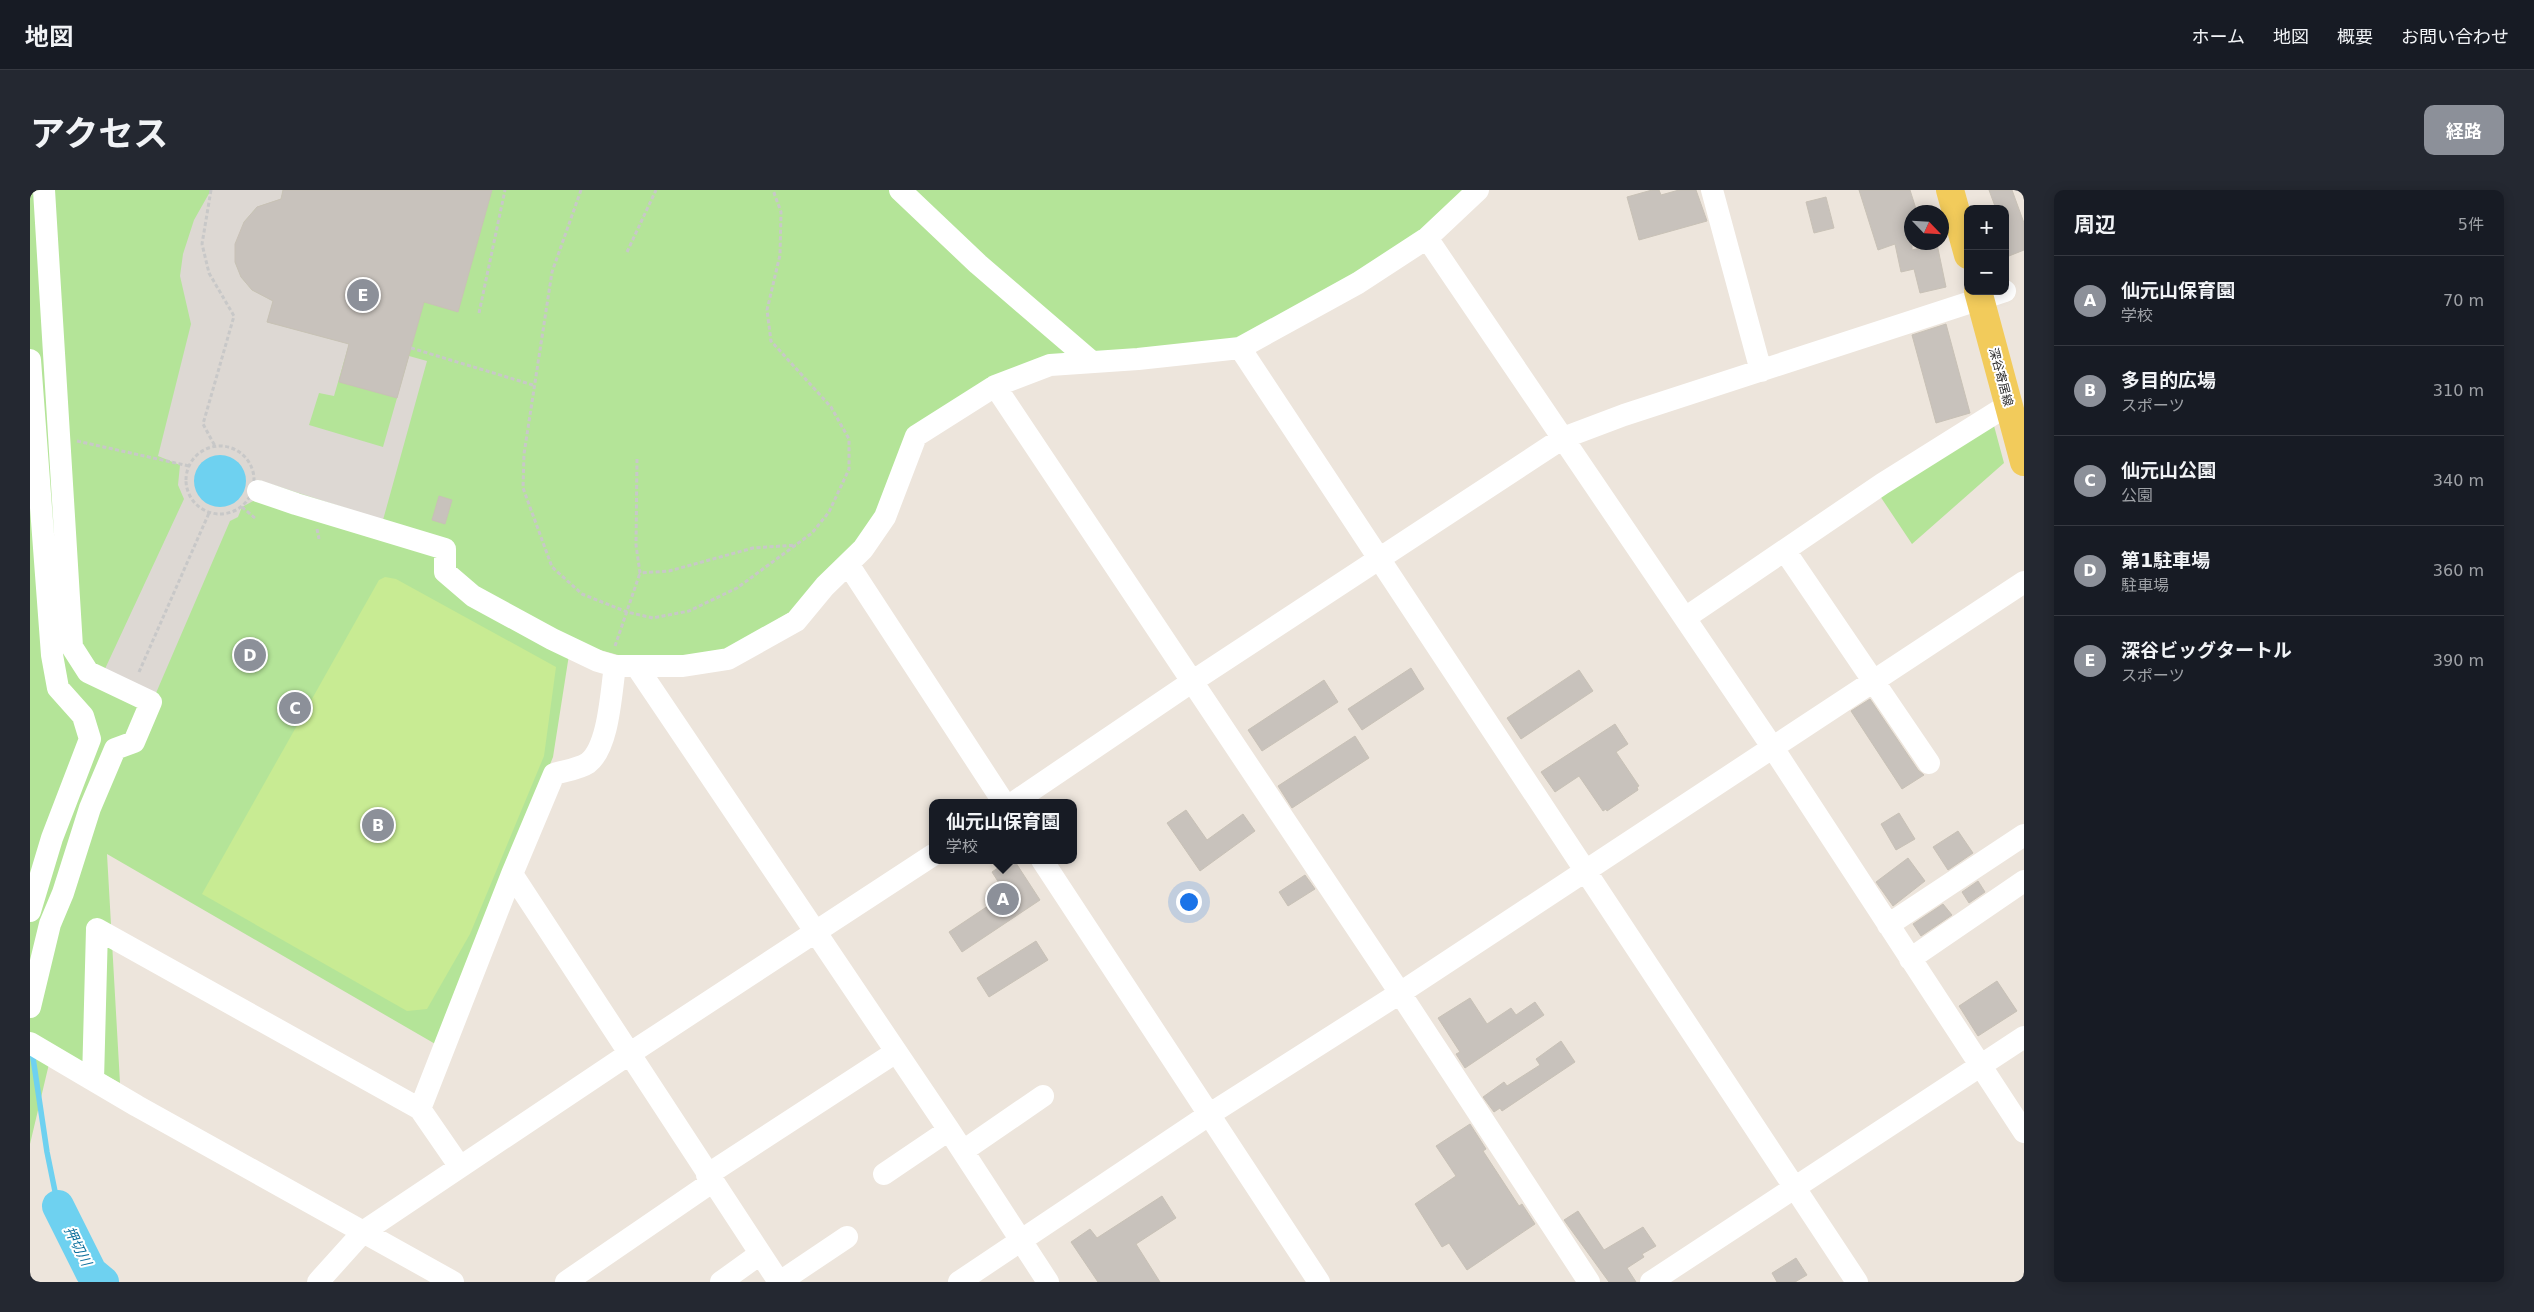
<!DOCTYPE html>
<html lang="ja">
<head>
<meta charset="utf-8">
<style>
  :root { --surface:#171b24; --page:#242831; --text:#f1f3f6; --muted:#9ea1a6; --line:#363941; --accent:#8c9099 }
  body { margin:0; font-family:"DejaVu Sans","Noto Sans JP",sans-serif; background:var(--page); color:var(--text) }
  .controls { position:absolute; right:15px; top:15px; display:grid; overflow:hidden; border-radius:10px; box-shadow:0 2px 12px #0003 }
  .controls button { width:45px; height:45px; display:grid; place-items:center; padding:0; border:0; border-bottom:1px solid var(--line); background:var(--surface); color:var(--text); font:25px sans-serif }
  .compass { position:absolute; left:1874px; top:15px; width:45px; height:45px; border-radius:50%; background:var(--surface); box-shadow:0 2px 12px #0003; rotate:115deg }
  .you { position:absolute; left:1158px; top:711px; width:18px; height:18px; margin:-12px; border:4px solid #fff; border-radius:50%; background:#1a73e8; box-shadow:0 0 0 8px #1a73e833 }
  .badge { display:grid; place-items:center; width:32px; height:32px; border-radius:50%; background:var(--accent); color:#fff; font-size:16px; font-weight:700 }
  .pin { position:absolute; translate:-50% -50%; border:2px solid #fff; box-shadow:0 1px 5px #0006 }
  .popup { position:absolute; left:899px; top:609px; width:148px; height:65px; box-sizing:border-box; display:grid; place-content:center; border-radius:10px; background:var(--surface); filter:drop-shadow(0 1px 4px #0005); font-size:16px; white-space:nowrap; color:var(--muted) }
  .popup b { font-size:19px; color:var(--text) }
  .popup::after { content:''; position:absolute; left:50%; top:100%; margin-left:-10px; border:10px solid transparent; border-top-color:var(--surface) }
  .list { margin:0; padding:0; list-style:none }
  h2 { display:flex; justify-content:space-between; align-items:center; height:65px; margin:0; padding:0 20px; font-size:21px }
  h2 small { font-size:16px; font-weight:400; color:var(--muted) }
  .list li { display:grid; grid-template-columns:32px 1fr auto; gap:15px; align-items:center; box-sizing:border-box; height:90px; padding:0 20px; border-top:1px solid var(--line) }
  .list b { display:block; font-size:19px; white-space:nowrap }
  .list p { margin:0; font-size:16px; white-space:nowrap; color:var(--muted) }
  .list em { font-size:16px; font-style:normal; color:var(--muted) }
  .map { position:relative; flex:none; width:1994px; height:1092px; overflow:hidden; border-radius:10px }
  header { display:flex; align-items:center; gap:30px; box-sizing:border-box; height:70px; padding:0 25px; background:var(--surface); border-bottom:1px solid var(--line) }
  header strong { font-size:24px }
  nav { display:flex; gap:28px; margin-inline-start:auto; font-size:18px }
  .intro { display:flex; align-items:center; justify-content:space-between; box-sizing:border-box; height:120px; padding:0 30px }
  h1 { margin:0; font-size:35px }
  .button { padding:12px 22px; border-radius:10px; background:var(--accent); color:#fff; font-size:18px; font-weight:700 }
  main { display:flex; gap:30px; padding:0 30px }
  aside { flex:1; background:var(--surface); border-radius:10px; box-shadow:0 2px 12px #0003 }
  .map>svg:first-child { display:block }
  .green { fill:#b4e498 }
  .pitch { fill:#c8eb93 }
  .plaza { fill:#ddd8d3 }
  .water { fill:#6ed1f0 }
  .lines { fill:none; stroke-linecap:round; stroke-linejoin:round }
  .stream { stroke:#6ed1f0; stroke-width:5.5 }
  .river { stroke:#6ed1f0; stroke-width:32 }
  .building { fill:#c8c2bc; stroke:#c8c1b6 }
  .path { stroke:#c8c8c8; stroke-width:3; stroke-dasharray:4 2.5; stroke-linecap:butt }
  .minor { stroke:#fff; stroke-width:22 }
  .major { stroke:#f2cb5b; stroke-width:28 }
  .labels { text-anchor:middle; stroke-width:4; stroke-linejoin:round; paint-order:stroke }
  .street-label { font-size:12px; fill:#2a2a2a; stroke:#fff }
  .water-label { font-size:14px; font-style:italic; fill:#0c6f9d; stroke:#fff }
</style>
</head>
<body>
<header>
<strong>地図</strong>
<nav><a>ホーム</a><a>地図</a><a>概要</a><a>お問い合わせ</a></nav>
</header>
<div class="intro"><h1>アクセス</h1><a class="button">経路</a></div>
<main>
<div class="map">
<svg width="1994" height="1092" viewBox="0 0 1994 1092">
  <rect width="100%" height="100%" fill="#ede5dc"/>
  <path class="green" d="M 0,0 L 1442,0 L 1394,44 L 1203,154 L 1072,166 L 898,227 L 851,319 L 828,354 L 770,416 L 697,460 L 653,469 L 599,468 L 541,452 L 523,567 L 407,855 L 77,664 L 90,893 L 23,857 L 0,954 Z
    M 1963,232 L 1974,273 L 1882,354 L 1850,306 Z"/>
  <path class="pitch" d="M 355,387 L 366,389 L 526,477 L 514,566 L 440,744 L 397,819 L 377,821 L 172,704 L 349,390 Z"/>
  <path class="plaza" d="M 181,0 L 253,0 L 251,9 L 227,17 L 214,32 L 205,72 L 211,87 L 222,100 L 243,111 L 237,132 L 319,154 L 304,206 L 289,203 L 279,235 L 353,257 L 379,166 L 397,171 L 353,330 L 228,290 L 225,310 L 212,317 L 208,327 L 200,331 L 126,503 L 74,481 L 154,309 L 148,295 L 150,275 L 128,266 L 161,134 L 150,86 L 153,64 L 164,30 Z"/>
  <path class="water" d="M164 291a26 26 0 1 1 52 0a26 26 0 1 1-52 0Z"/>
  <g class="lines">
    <path class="stream" d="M 2,861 L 17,962 L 28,1016"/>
    <path class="river" d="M 28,1016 L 61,1082 L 73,1092"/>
  </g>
  <path class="building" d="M 253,0 L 462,0 L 428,122 L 394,112 L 367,208 L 309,192 L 319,154 L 237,132 L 243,111 L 222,100 L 211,87 L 205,72 L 205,54 L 214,32 L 227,17 L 251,9 Z
    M 1622,0 L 1629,0 L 1631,5 L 1649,0 L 1666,0 L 1677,31 L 1609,50 L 1597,7 Z
    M 1829,0 L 1880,0 L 1887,22 L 1882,22 L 1882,60 L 1907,54 L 1916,97 L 1890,103 L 1884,79 L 1871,82 L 1865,54 L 1848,60 Z
    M 1959,0 L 1982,0 L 1994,33 L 1994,60 L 1979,66 L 1975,56 L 1975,19 L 1966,19 Z
    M 1796,7 L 1804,38 L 1784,43 L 1776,12 Z
    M 1916,134 L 1940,223 L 1906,233 L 1882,145 Z
    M 409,306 L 422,310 L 415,334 L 402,330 Z
    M 1381,478 L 1394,499 L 1332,540 L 1318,519 Z
    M 1549,480 L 1563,501 L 1491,549 L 1477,528 Z
    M 1294,490 L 1308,512 L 1232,561 L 1218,540 Z
    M 1840,509 L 1888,580 L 1894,585 L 1872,599 L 1821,521 Z
    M 1585,534 L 1598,554 L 1586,562 L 1609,596 L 1607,597 L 1608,600 L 1577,621 L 1576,619 L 1573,621 L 1549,586 L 1525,602 L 1511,582 Z
    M 1325,546 L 1339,568 L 1262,618 L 1248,596 Z
    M 1156,620 L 1177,650 L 1213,624 L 1225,641 L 1170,681 L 1137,633 Z
    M 1869,623 L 1885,649 L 1866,660 L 1851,634 Z
    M 1928,641 L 1943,663 L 1918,680 L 1903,657 Z
    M 1878,668 L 1895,691 L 1863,716 L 1846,692 Z
    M 979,670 L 984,670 L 1010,710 L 932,762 L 919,742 L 976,704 L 962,682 Z
    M 1275,685 L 1285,699 L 1258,716 L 1249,702 Z
    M 1948,691 L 1955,702 L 1939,713 L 1932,702 Z
    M 1913,714 L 1922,725 L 1891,746 L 1883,734 Z
    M 1006,751 L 1018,770 L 959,807 L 947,788 Z
    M 1967,791 L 1987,821 L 1948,846 L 1929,816 Z
    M 1440,808 L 1457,834 L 1481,818 L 1486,825 L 1505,812 L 1514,825 L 1435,878 L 1426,864 L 1430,862 L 1408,828 Z
    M 1531,851 L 1545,872 L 1472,921 L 1470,918 L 1464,922 L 1453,907 L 1474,892 L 1477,896 L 1510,875 L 1506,869 Z
    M 1440,934 L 1456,959 L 1453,961 L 1489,1016 L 1492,1014 L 1505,1034 L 1437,1080 L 1419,1053 L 1412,1057 L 1385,1014 L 1426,986 L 1406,956 Z
    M 1132,1006 L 1146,1028 L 1106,1054 L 1130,1092 L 1068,1092 L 1041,1052 L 1060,1039 L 1067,1048 Z
    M 1548,1021 L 1574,1060 L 1613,1037 L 1626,1056 L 1612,1064 L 1614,1067 L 1597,1078 L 1606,1092 L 1579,1092 L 1534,1030 Z
    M 1766,1068 L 1777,1085 L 1765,1092 L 1747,1092 L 1742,1083 Z"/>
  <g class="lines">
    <path class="path" d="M 181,0 L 172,54 L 179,83 L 204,126 L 173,234 L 185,256
      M 551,0 L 522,82 L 494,264 L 493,298 L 522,377 L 552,404 L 597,422 L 623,428 L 659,421 L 707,398 L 782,343 L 799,322 L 819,279 L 819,249 L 801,217 L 741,151 L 737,120 L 750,65 L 751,22 L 743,0
      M 597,62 L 626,0
      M 449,123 L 475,0
      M 381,158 L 503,195
      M 47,251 L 159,276
      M156 290a34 34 0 1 1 68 0a34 34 0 1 1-68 0Z
      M 607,269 L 606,355 L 610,383 L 639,381 L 723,358 L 766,355
      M 212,317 L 226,329
      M 287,339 L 289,349
      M 585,456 L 610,383
      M 109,482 L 179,323"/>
    <path class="minor" d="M 870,0 L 948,74 L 1062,172
      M 1682,0 L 1731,181
      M 1397,48 L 1743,558 L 1994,942
      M 1210,158 L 1827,1092
      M 0,170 L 22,465 L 28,498 L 53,526 L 60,549 L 22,648 L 0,721
      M 965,196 L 1370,803 L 1559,1092
      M 228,301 L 266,314 L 415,359 L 415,382 L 443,406 L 522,449 L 568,471 L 585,476
      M 1755,361 L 1899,573
      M 818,374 L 974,613
      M 1655,428 L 1852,294 L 1978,215
      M 607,477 L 919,940 L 1018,1092
      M 983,613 L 1163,491 L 1533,248 L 1594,225 L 1975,101
      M 1012,670 L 1289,1092
      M 482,684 L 524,584 C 534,581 549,579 558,573 C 579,557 581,502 585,476 L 653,476 L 698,469 L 766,431 L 795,396 L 833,359 L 855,327 L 886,246 L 965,196 L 1020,175 L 1108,169 L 1210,158 L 1328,93 L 1397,48 L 1448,0
      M 1858,735 L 1994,645
      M 1880,769 L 1994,691
      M 0,817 L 20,734 L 33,703 L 60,618 L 85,559 L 104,552 L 121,512 L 58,482 L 42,457 L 14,0
      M 0,853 L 107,916 L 423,1092
      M 63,890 L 67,739 L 390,919
      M 933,961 L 1013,906
      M 430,977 L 390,919 L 482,684 L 749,1092
      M 854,984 L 919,940
      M 677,985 L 866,862
      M 288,1092 L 333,1042 L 599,864 L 903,665
      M 536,1092 L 682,992
      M 691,1092 L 730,1064
      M 750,1092 L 817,1047
      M 929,1092 L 1180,924 L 1370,803 L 1994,392
      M 1621,1092 L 1994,847"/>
    <path class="major" d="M 1920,0 L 1938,65
      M 1948,101 L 1994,272"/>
  </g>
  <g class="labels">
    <g class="street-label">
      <text transform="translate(1971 187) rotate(75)" y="4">深谷寄居線</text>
    </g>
    <g class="water-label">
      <text transform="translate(48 1056) rotate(63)" y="5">押切川</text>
    </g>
  </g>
</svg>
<div class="controls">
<button>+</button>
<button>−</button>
</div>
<svg class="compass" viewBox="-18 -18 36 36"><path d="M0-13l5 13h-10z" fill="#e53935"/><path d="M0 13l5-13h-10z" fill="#9ea1a6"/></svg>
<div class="you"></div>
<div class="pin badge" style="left:973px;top:709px">A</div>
<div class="popup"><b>仙元山保育園</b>学校</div>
<div class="pin badge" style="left:348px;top:635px">B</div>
<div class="pin badge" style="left:265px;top:518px">C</div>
<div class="pin badge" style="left:220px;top:465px">D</div>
<div class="pin badge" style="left:333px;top:105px">E</div>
</div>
<aside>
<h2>周辺<small>5件</small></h2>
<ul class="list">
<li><span class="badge">A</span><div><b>仙元山保育園</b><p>学校</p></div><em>70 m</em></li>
<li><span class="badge">B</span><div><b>多目的広場</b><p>スポーツ</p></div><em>310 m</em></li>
<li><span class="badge">C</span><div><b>仙元山公園</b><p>公園</p></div><em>340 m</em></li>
<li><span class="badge">D</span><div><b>第1駐車場</b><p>駐車場</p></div><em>360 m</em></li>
<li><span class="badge">E</span><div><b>深谷ビッグタートル</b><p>スポーツ</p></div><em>390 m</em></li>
</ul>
</aside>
</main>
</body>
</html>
